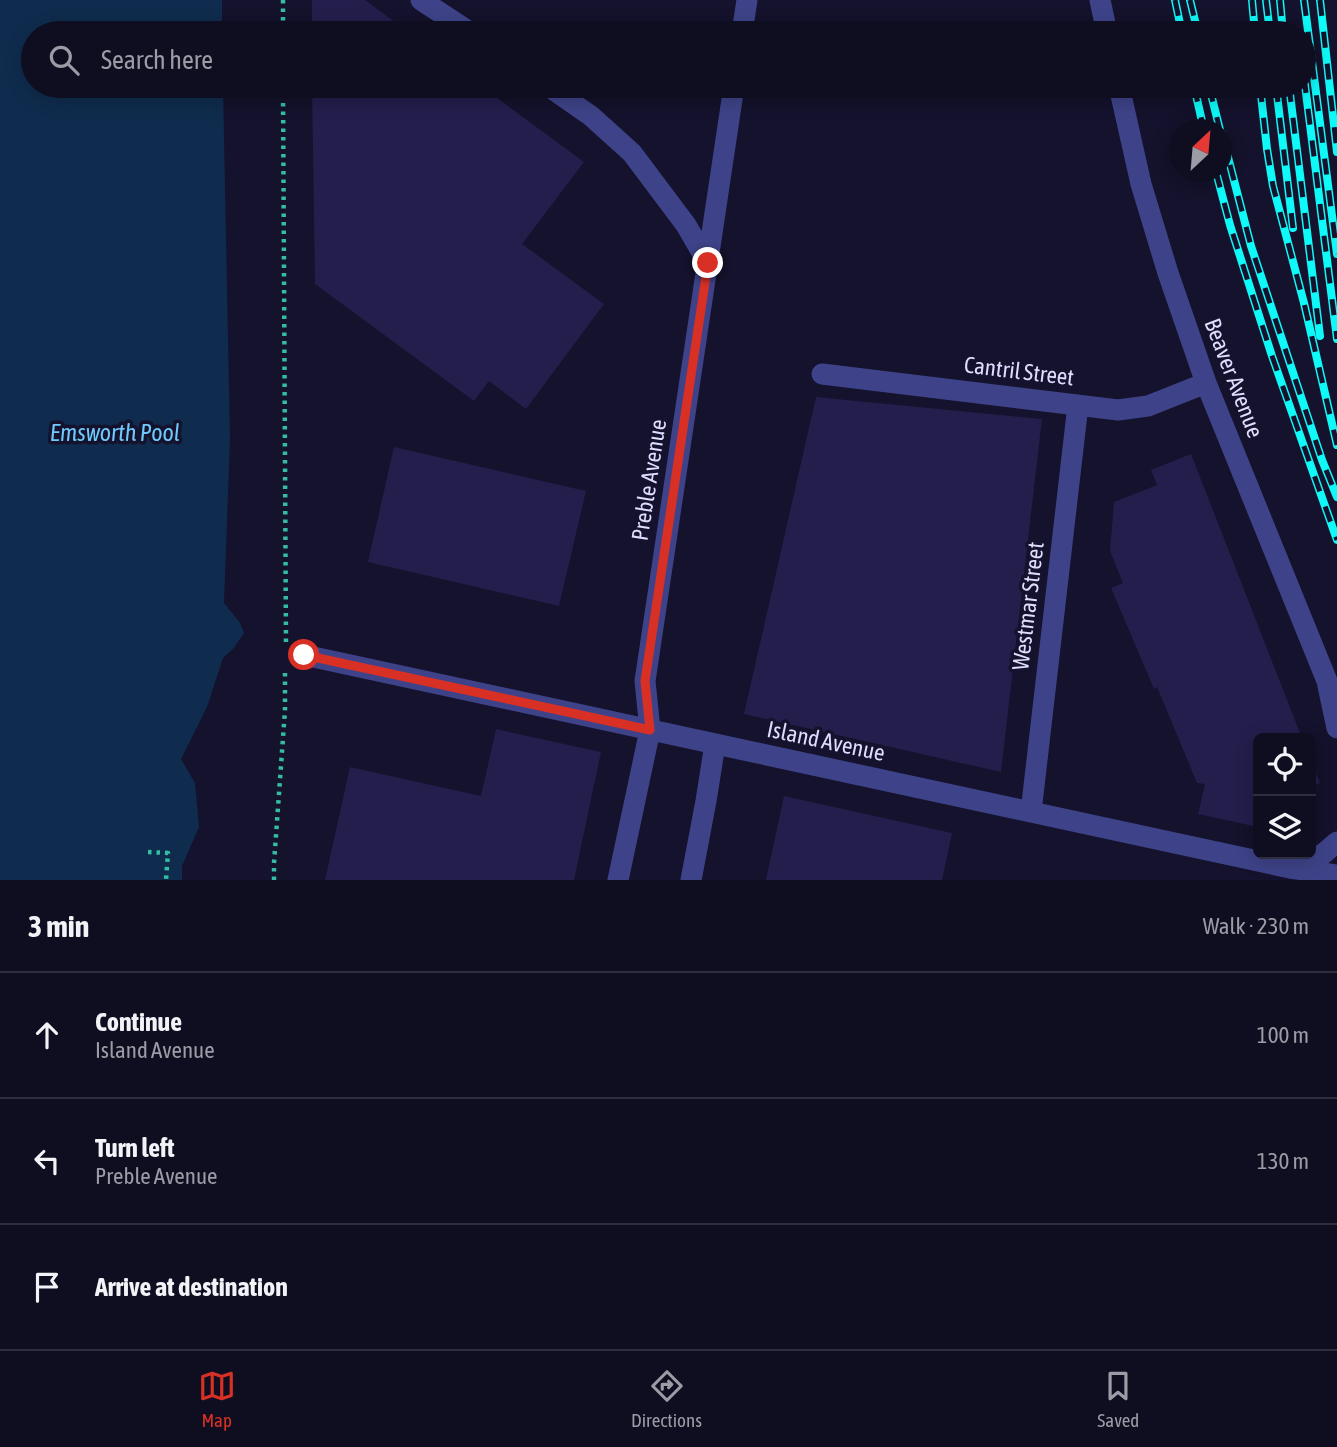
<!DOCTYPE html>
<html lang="en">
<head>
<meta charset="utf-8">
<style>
  :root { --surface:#0f0e21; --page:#18172a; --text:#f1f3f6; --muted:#9b9ca5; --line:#2f2e3f; --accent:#d93025 }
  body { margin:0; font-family:"Asap Condensed",sans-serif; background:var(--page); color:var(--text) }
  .controls { position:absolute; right:21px; bottom:21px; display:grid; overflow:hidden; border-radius:10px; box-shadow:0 4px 18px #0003 }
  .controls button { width:63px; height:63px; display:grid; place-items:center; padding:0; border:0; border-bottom:2px solid var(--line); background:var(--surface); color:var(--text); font:35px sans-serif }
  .compass { position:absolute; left:1169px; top:119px; width:63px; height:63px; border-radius:50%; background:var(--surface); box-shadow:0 4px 18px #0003; rotate:26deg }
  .stop { position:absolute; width:21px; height:21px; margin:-16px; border:5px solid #d93025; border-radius:50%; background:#fff }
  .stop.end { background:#d93025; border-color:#fff; box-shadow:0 2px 7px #0008 }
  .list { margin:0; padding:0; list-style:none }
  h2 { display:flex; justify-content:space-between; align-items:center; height:91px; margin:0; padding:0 28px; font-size:30px }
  h2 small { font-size:23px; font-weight:400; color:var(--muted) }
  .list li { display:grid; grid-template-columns:46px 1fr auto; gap:21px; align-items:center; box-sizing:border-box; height:126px; padding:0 28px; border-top:2px solid var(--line) }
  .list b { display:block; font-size:26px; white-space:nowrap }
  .list p { margin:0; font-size:23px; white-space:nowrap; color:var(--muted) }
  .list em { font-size:23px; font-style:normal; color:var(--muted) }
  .icon { flex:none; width:38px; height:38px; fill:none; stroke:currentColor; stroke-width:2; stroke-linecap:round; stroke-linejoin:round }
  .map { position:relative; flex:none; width:1337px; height:880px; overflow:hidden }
  .search { position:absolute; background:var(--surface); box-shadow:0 4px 18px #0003; left:21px; right:21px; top:21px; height:77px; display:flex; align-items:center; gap:18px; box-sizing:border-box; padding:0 24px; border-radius:38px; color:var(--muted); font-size:26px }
  .sheet { height:469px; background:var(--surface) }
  nav { display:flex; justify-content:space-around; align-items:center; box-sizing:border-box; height:98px; border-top:2px solid var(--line); background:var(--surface); font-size:19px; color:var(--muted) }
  nav a { display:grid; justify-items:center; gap:4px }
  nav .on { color:var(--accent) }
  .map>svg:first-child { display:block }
  .water { fill:#0f2c4e }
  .building { fill:#231e4c }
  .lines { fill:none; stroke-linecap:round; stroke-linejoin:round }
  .path { stroke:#34bca5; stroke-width:4.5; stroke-dasharray:3.5 5; stroke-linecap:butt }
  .minor { stroke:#3e4389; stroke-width:21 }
  .rail-casing { stroke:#0ef9f8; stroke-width:8 }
  .rail { stroke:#14122c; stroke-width:5; stroke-dasharray:16; stroke-linecap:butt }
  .route { stroke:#d93025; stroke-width:9 }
  .labels { text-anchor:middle; stroke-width:7; stroke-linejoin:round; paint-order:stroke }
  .street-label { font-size:23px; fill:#deddfe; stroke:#14122c }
  .water-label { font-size:24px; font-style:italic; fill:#6ec9fc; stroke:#14122c }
</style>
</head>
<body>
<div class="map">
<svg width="1337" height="880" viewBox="0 0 1337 880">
  <rect width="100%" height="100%" fill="#14122c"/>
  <path class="water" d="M 0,0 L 222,0 L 222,33 L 33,33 L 33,86 L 223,86 L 230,439 L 224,603 L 240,623 L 244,633 L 233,649 L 223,658 L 207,707 L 181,759 L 195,783 L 199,827 L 182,866 L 182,880 L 0,880 Z"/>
  <path class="building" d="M 312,0 L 365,0 L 410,33 L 312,33 Z
    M 312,86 L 481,86 L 584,162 L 522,244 L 604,304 L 526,409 L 489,381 L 474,401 L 315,284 Z
    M 816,397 L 1042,419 L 1001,772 L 744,714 Z
    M 394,447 L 586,491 L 559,606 L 368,562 Z
    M 1191,454 L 1302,738 L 1258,738 L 1258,827 L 1198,814 L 1205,784 L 1197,783 L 1157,687 L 1154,689 L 1111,588 L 1123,583 L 1110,551 L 1114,502 L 1157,485 L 1151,470 Z
    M 496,729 L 601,752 L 574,880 L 325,880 L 350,767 L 481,796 Z
    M 1311,761 L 1320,783 L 1311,786 Z
    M 784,796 L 952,833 L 942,880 L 766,880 Z"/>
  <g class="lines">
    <path class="path" d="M 283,0 L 283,33
      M 283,86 L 286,645
      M 148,852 L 168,853 L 166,880
      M 274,880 L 274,863 L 285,710 L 285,668"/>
    <path class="minor" d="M 421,0 L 471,33
      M 1100,0 L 1107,33
      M 742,33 L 747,0
      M 548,86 L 591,116 L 632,153 L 686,225 L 708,263
      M 1119,86 L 1141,184 L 1168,273 L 1206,383 L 1327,681 L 1337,699
      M 822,374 L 1118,410 L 1148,406 L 1206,383
      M 304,655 L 1290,868 L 1337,875
      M 1328,686 L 1337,728
      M 1031,812 L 1078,405
      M 1292,867 L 1323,854 L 1337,842
      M 618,880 L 650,730 L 645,681 L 734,86
      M 691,880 L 706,801 L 715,744"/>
    <g class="rail-casing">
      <path id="rail" d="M 1175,0 L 1182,33
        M 1190,0 L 1198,33
        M 1252,0 L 1255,33
        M 1266,0 L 1270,33
        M 1280,0 L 1283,33
        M 1304,0 L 1337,254
        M 1320,0 L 1337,152
        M 1304,77 L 1337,339
        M 1194,86 L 1204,130
        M 1209,86 L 1220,130
        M 1260,86 L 1267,149 L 1273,186 L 1304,303 L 1337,445
        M 1276,86 L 1293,228
        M 1289,86 L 1320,336
        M 1222,134 L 1251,246 L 1322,460 L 1337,497
        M 1216,172 L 1230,225 L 1272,356 L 1337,540"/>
    </g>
    <use href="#rail" class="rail"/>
  </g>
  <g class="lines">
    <path class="route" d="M 304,655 L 650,730 L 645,681 L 708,263"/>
  </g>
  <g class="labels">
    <g class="street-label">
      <text transform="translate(1019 371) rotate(7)" y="8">Cantril Street</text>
      <text transform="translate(1234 378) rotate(69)" y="8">Beaver Avenue</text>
      <text transform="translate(649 480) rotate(-81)" y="8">Preble Avenue</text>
      <text transform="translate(1028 606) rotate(-83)" y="8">Westmar Street</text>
      <text transform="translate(826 741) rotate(12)" y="8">Island Avenue</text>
    </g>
    <g class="water-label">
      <text x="115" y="441">Emsworth Pool</text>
    </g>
  </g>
</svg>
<div class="controls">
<button><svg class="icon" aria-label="locate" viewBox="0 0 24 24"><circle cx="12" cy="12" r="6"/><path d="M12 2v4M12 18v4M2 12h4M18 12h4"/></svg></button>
<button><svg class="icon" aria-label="layers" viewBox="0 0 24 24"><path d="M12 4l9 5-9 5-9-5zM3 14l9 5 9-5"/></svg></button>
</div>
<svg class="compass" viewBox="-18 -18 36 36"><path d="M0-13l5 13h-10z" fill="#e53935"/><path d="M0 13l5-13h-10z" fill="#9b9ca5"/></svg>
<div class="stop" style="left:304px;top:655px"></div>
<div class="stop end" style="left:708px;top:263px"></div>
<div class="search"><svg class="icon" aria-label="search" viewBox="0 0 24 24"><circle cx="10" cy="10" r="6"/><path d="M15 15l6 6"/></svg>Search here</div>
</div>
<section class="sheet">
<h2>3 min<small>Walk · 230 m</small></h2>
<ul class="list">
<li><svg class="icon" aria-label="ahead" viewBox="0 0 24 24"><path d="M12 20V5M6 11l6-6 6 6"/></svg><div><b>Continue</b><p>Island Avenue</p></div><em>100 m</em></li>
<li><svg class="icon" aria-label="left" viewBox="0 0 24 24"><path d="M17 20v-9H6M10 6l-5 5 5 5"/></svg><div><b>Turn left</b><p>Preble Avenue</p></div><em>130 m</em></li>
<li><svg class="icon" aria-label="arrive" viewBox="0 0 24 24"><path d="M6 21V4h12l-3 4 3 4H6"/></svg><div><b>Arrive at destination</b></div></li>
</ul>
</section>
<nav>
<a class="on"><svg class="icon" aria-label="map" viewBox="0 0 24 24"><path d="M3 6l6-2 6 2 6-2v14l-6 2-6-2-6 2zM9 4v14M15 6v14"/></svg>Map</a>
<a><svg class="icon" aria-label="directions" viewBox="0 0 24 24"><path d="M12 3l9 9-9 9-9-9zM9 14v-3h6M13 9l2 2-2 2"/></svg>Directions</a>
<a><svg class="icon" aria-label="saved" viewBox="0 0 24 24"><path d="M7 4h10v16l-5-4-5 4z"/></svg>Saved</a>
</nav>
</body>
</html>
